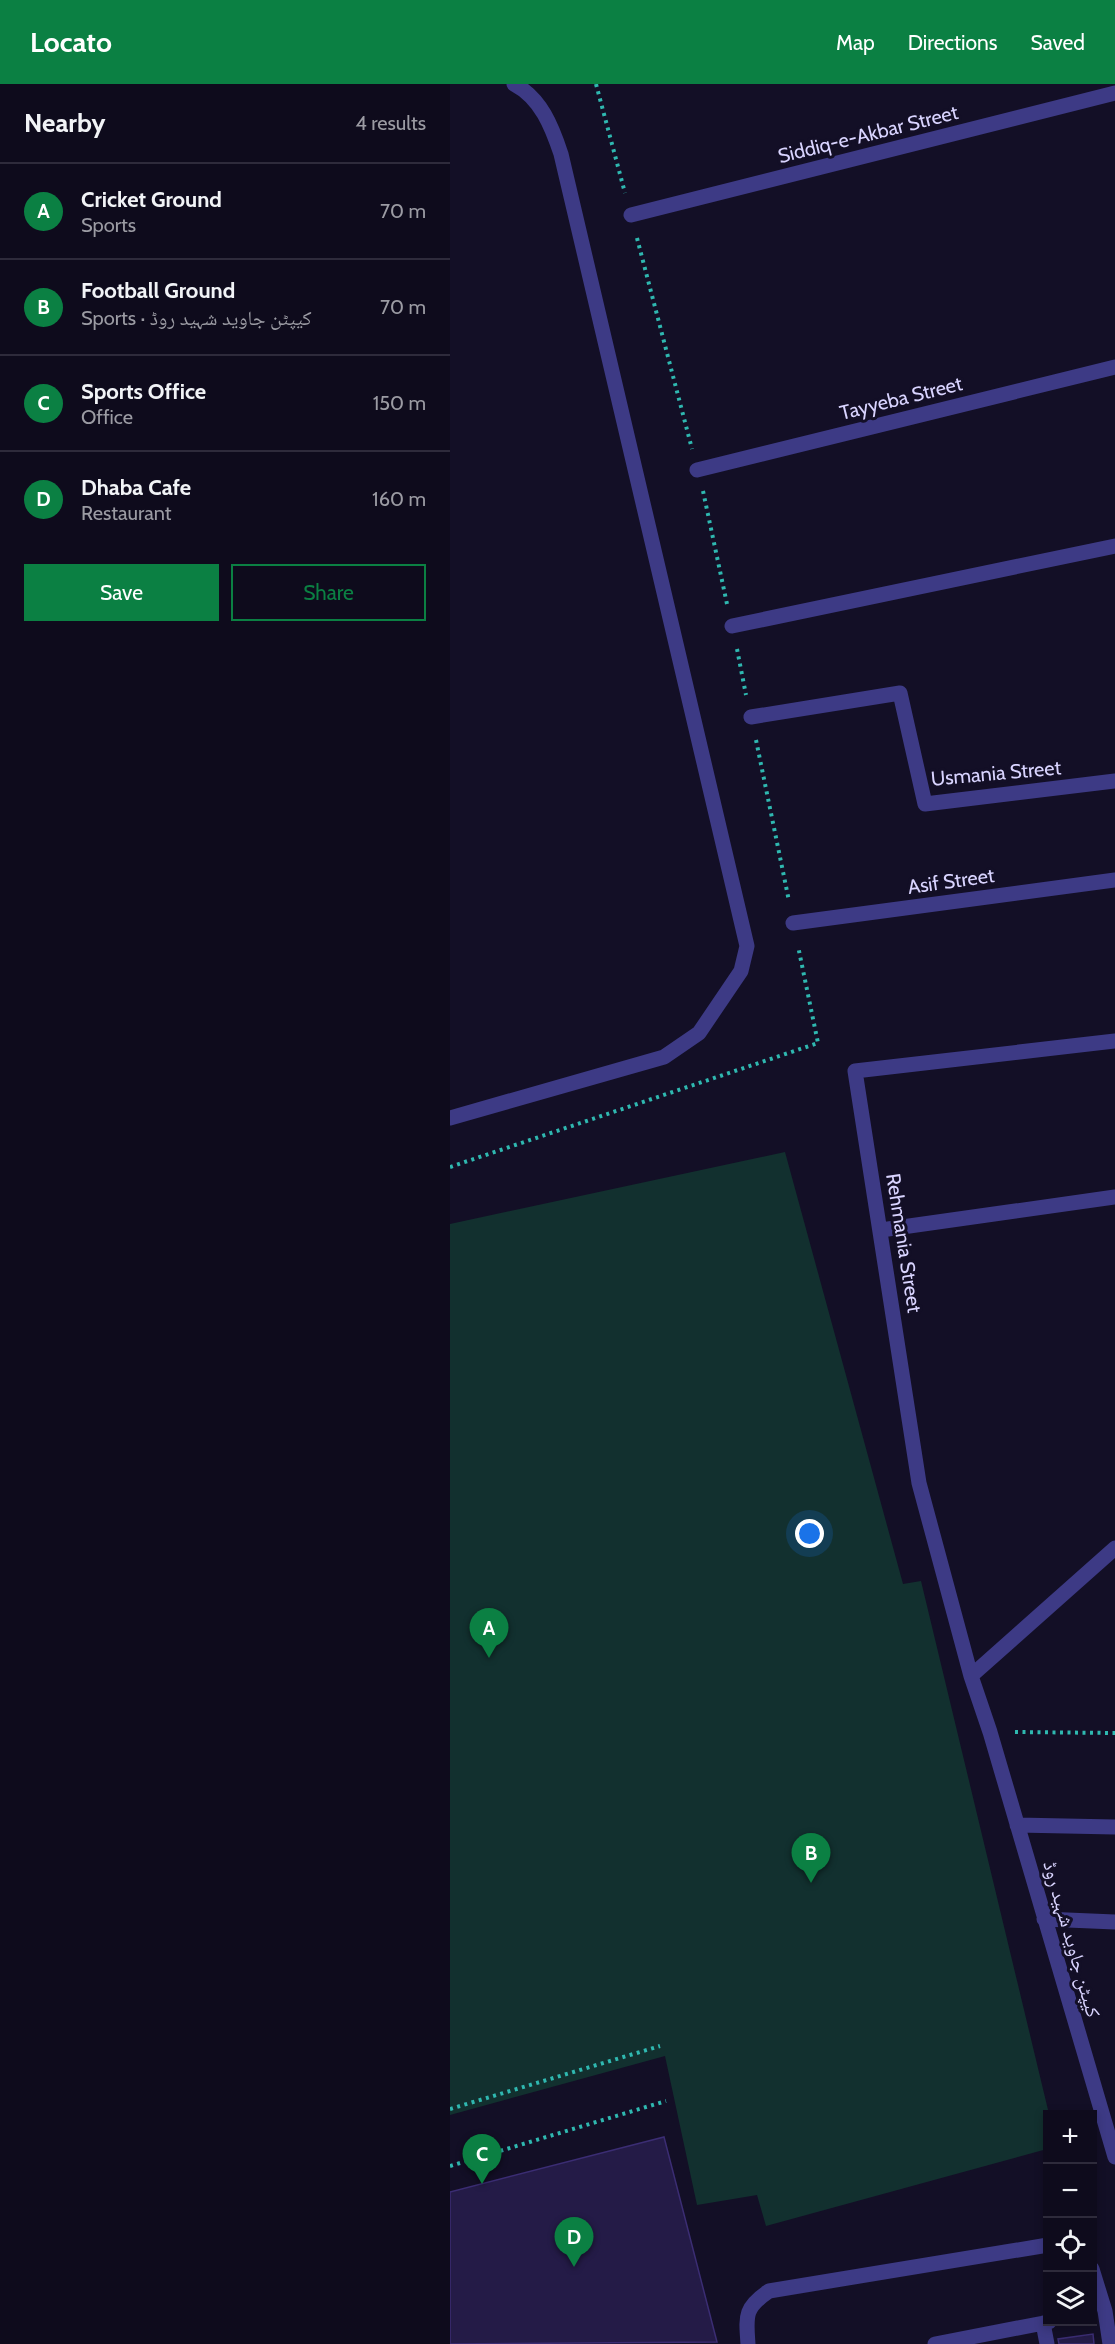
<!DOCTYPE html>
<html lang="en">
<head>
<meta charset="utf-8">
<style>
  :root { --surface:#0e0b1c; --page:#171425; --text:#f1f3f6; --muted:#9b9ba3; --line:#2e2b3b; --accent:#0b8043 }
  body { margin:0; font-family:Cabin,"Noto Naskh Arabic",sans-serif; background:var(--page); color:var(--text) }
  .controls { position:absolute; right:18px; bottom:18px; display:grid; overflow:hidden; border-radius:0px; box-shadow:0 3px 9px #0003 }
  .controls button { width:54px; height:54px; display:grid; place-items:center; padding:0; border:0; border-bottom:2px solid var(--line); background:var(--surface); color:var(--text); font:30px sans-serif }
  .you { position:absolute; left:360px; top:1450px; width:21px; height:21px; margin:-15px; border:4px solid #fff; border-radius:50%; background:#1a73e8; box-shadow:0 0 0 9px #1a73e833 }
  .badge { display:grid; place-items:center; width:39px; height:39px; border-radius:50%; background:var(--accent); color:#fff; font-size:20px; font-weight:700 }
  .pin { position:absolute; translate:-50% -50px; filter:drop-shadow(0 2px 3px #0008) }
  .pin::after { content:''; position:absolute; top:32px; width:21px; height:18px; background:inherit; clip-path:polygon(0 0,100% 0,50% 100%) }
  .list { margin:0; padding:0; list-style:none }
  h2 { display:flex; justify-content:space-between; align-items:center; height:78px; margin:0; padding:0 24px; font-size:26px }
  h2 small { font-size:20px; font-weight:400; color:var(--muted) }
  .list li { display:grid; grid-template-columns:39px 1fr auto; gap:18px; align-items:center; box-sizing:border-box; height:96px; padding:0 24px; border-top:2px solid var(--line) }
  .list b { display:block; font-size:22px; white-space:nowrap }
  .list p { margin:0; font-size:20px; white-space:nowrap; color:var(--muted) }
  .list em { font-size:20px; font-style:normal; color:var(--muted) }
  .actions { display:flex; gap:12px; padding:18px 24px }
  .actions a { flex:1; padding:14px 0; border:2px solid var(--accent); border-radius:0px; text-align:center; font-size:21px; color:var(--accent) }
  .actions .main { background:var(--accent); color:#fff }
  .icon { flex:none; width:33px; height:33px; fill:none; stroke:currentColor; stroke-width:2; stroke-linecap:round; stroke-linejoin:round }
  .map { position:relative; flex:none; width:665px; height:2260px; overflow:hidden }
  header { display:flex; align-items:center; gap:36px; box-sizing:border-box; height:84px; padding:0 30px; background:var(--accent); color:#fff }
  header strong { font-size:28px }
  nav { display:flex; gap:33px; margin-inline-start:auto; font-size:21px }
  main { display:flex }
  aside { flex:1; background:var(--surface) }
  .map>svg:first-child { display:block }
  .green { fill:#12302f }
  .building { fill:#241b47; stroke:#3b2d73; stroke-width:1.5 }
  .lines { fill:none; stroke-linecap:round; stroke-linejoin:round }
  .path { stroke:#2fb8b0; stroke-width:4; stroke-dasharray:3 4.5; stroke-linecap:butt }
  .lane { stroke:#3d3a85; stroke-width:15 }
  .street { stroke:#3d3a85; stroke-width:15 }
  .labels { text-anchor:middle; stroke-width:6; stroke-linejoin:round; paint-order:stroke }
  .street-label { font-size:20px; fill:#d9d4ff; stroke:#130f26 }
</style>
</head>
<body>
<header>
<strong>Locato</strong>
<nav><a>Map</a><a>Directions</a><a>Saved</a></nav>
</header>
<main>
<aside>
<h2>Nearby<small>4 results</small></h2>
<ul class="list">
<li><span class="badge">A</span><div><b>Cricket Ground</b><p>Sports</p></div><em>70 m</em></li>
<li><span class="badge">B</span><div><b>Football Ground</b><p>Sports · کیپٹن جاوید شہید روڈ</p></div><em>70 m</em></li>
<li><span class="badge">C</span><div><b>Sports Office</b><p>Office</p></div><em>150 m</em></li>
<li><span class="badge">D</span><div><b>Dhaba Cafe</b><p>Restaurant</p></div><em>160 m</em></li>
</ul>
<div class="actions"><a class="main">Save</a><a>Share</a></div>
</aside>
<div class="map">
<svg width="665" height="2260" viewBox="0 0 665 2260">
  <rect width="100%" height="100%" fill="#130f26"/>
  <path class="green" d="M 335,1068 L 453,1500 L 471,1497 L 599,2030 L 597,2065 L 316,2142 L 307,2111 L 247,2121 L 215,1972 L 0,2031 L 0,1140 Z"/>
  <path class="building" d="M 214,2053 L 267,2258 L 0,2260 L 0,2108 Z
    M 643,2250 L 644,2260 L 609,2260 L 608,2255 Z"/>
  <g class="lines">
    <path class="path" d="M 146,0 L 175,109
      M 187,154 L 242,365
      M 253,407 L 277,520
      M 287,565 L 296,611
      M 306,656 L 339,817
      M 0,1083 L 368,959 L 348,862
      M 565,1648 L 665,1649
      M 0,2025 L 210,1962
      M 0,2082 L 216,2017"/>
    <path class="lane" d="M 0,1034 L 214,973 L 249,949 L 291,887 L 297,862 L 111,70 C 102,43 91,14 64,0
      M 642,2185 L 655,2227 L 660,2260
      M 593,2239 L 597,2260
      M 298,2260 C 296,2232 294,2224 319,2207 L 598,2161
      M 485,2260 L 599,2238"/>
    <path class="street" d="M 181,131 L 665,9
      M 247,386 L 665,283
      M 282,542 L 665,462
      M 301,633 L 450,609 L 475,720 L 665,697
      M 343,839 L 665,796
      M 431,1146 L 665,1113
      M 665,1464 L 521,1592 L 540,1648 L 665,2073
      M 521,1592 L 469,1399 L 405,987 L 665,957
      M 567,1741 L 665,1743
      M 594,1835 L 665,1838"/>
  </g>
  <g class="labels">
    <g class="street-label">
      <text transform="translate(418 50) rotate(-14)" y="7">Siddiq-e-Akbar Street</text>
      <text transform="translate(451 314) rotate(-14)" y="7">Tayyeba Street</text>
      <text transform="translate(546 689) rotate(-5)" y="7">Usmania Street</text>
      <text transform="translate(501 797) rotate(-8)" y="7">Asif Street</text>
      <text transform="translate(454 1159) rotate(81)" y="7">Rehmania Street</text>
      <text transform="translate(622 1855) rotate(74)" y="7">کیپٹن جاوید شہید روڈ</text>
    </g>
  </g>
</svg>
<div class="controls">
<button>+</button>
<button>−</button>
<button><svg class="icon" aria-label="locate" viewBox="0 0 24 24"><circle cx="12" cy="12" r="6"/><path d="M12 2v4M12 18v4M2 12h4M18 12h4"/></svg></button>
<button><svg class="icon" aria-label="layers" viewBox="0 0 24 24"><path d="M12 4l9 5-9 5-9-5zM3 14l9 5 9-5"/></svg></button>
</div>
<div class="you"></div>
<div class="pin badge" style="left:39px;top:1574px">A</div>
<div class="pin badge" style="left:361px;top:1799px">B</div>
<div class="pin badge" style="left:32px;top:2100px">C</div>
<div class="pin badge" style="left:124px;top:2183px">D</div>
</div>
</main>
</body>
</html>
